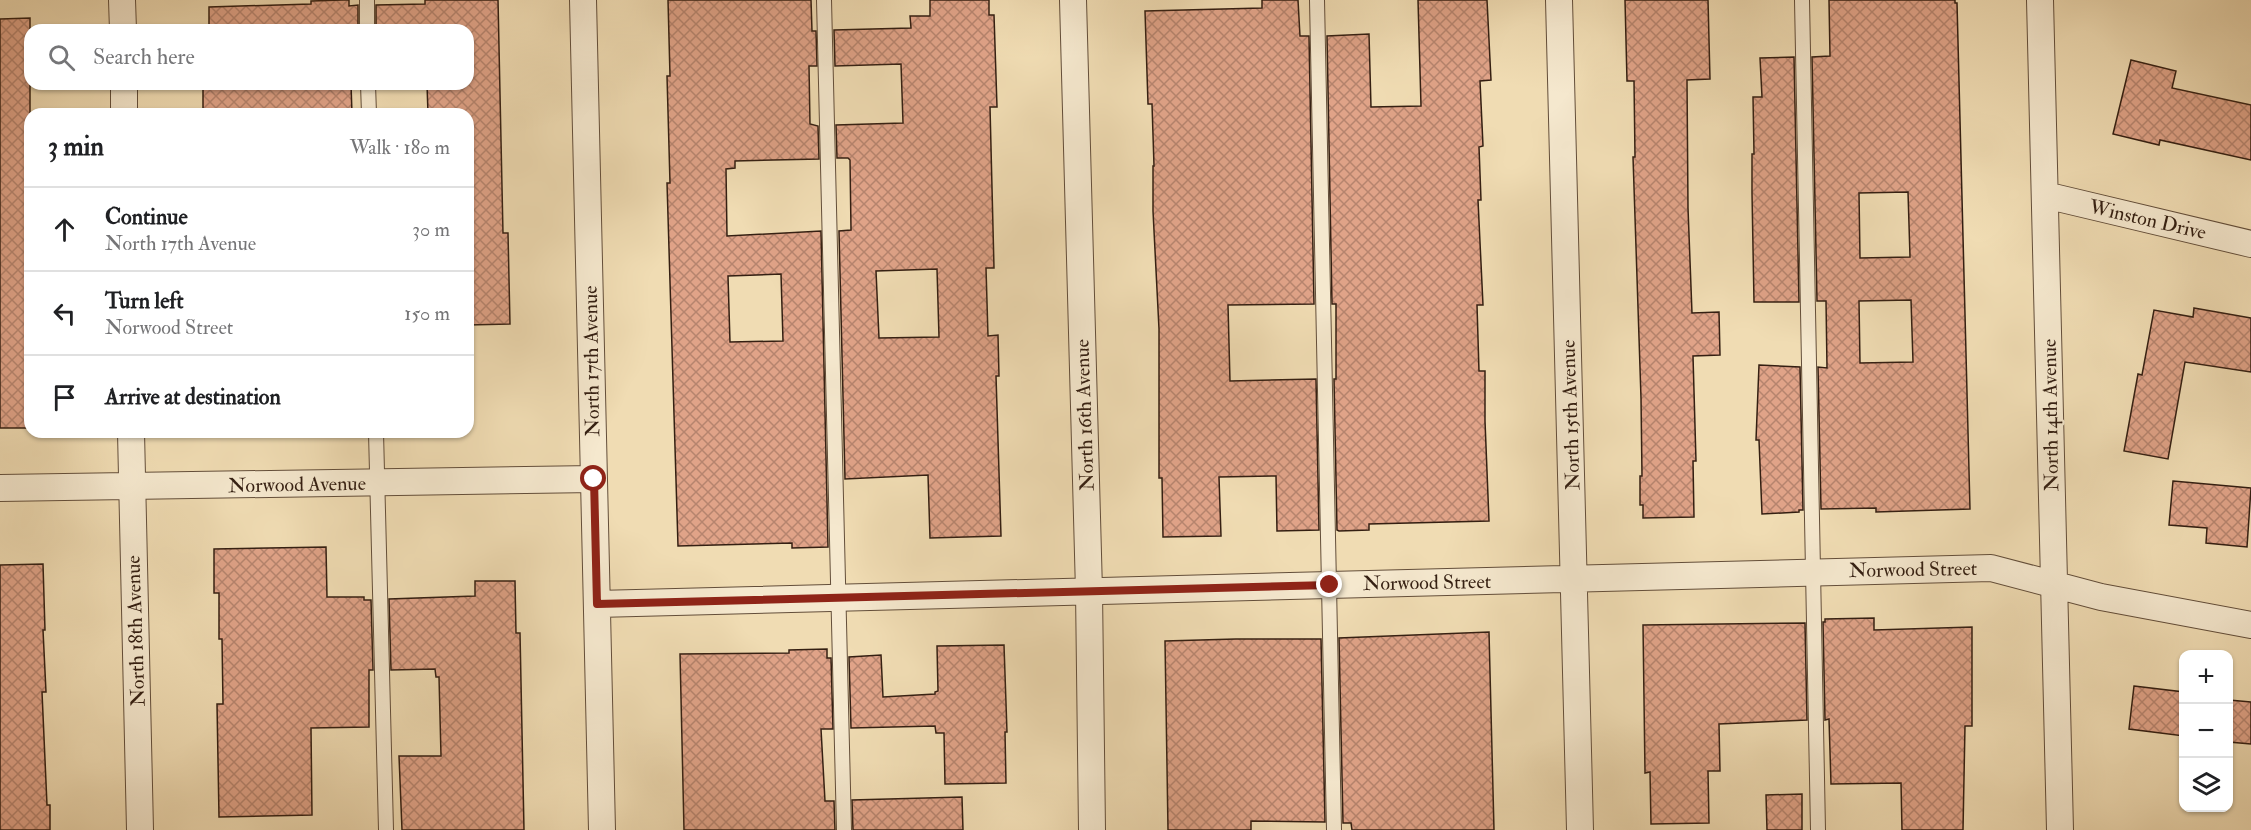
<!DOCTYPE html>
<html lang="en">
<head>
<meta charset="utf-8">
<style>
  :root { --surface:#fff; --page:#f2f2f2; --text:#202124; --muted:#757577; --line:#e0e0e0 }
  body { margin:0; font-family:"IM FELL Double Pica",serif; background:var(--page); color:var(--text) }
  .controls { position:absolute; right:18px; bottom:18px; display:grid; overflow:hidden; border-radius:12px; box-shadow:0 2px 4px #0004 }
  .controls button { width:54px; height:54px; display:grid; place-items:center; padding:0; border:0; border-bottom:2px solid var(--line); background:var(--surface); color:var(--text); font:30px sans-serif }
  .stop { position:absolute; width:18px; height:18px; margin:-14px; border:4px solid #8f2418; border-radius:50%; background:#fff }
  .stop.end { background:#8f2418; border-color:#fff; box-shadow:0 2px 6px #0008 }
  .list { margin:0; padding:0; list-style:none }
  h2 { display:flex; justify-content:space-between; align-items:center; height:78px; margin:0; padding:0 24px; font-size:26px }
  h2 small { font-size:20px; font-weight:400; color:var(--muted) }
  .list li { display:grid; grid-template-columns:39px 1fr auto; gap:18px; align-items:center; box-sizing:border-box; height:84px; padding:0 24px; border-top:2px solid var(--line) }
  .list b { display:block; font-size:22px; white-space:nowrap }
  .list p { margin:0; font-size:20px; white-space:nowrap; color:var(--muted) }
  .list em { font-size:20px; font-style:normal; color:var(--muted) }
  .icon { flex:none; width:33px; height:33px; fill:none; stroke:currentColor; stroke-width:2; stroke-linecap:round; stroke-linejoin:round }
  .map { position:relative; flex:none; width:2251px; height:830px; overflow:hidden }
  .search { position:absolute; background:var(--surface); box-shadow:0 2px 4px #0004; left:24px; top:24px; width:450px; height:66px; display:flex; align-items:center; gap:15px; box-sizing:border-box; padding:0 21px; border-radius:18px; color:var(--muted); font-size:22px }
  .panel { position:absolute; background:var(--surface); box-shadow:0 2px 4px #0004; left:24px; top:108px; width:450px; height:330px; border-radius:18px }
  .map>svg:first-child { display:block }
  .building { fill:url(#building-cross-hatch); stroke:#341f12; stroke-width:1.5; fill-rule:evenodd }
  .lines { fill:none; stroke-linecap:round; stroke-linejoin:round }
  .service-casing { stroke:#634e3a; stroke-width:16 }
  .minor-casing { stroke:#634e3a; stroke-width:28 }
  .service { stroke:#f5e8ce; stroke-width:14 }
  .minor { stroke:#f5e8ce; stroke-width:26 }
  .route { stroke:#8f2418; stroke-width:8 }
  .labels { text-anchor:middle; stroke-width:4.5; stroke-linejoin:round; paint-order:stroke }
  .street-label { font-size:20px; fill:#341f12; stroke:#f5e8ce }
</style>
</head>
<body>
<div class="map">
<svg width="2251" height="830" viewBox="0 0 2251 830">
  <defs>
    <pattern id="building-cross-hatch" width="8" height="8" patternUnits="userSpaceOnUse" patternTransform="scale(1.5)"><rect width="8" height="8" fill="#e0a388"/><path d="M0 0l8 8M0 8l8-8" fill="none" stroke="#b6846e"/></pattern>
  </defs>
  <rect width="100%" height="100%" fill="#f0dcb3"/>
  <filter id="stains"><feTurbulence type="fractalNoise" baseFrequency=".00333" numOctaves="4"/><feColorMatrix values="0 0 0 0 .2 0 0 0 0 .09 0 0 0 0 .02 0 0 0 .5 -.17"/></filter>
  <radialGradient id="worn" r=".72"><stop offset=".6" stop-color="#630" stop-opacity="0"/><stop offset="1" stop-color="#630" stop-opacity=".3"/></radialGradient>
  <path class="building" d="M 343,0 L 349,0 L 349,6 L 358,5 L 358,30 L 209,30 L 209,7 L 311,4 L 311,1 Z
    M 425,0 L 498,0 L 503,233 L 508,233 L 510,324 L 468,325 L 468,114 L 428,114 L 427,84 L 468,84 L 468,30 L 376,30 L 376,5 L 425,4 Z
    M 668,0 L 811,0 L 812,31 L 816,31 L 817,66 L 809,66 L 810,124 L 818,126 L 819,159 L 735,161 L 735,168 L 726,169 L 727,236 L 821,231 L 828,547 L 792,548 L 792,543 L 678,546 L 667,183 L 670,183 L 667,76 L 670,76 ZM 781,274 L 783,341 L 730,342 L 728,276 Z
    M 930,0 L 989,0 L 989,15 L 994,15 L 997,107 L 990,107 L 994,268 L 986,268 L 988,336 L 998,335 L 999,376 L 996,376 L 1001,536 L 930,538 L 928,475 L 845,479 L 839,231 L 851,230 L 850,160 L 848,158 L 837,158 L 836,125 L 903,123 L 901,64 L 835,66 L 834,30 L 911,28 L 910,16 L 930,16 ZM 937,269 L 939,337 L 879,338 L 876,271 Z
    M 1262,0 L 1298,0 L 1300,36 L 1309,36 L 1314,304 L 1228,305 L 1230,381 L 1316,379 L 1319,530 L 1277,531 L 1276,476 L 1219,477 L 1221,536 L 1163,537 L 1162,478 L 1159,478 L 1159,329 L 1153,211 L 1153,166 L 1154,166 L 1152,104 L 1148,104 L 1145,11 L 1262,8 Z
    M 1418,0 L 1487,0 L 1491,80 L 1480,81 L 1483,146 L 1479,147 L 1481,200 L 1478,200 L 1483,305 L 1477,305 L 1479,371 L 1485,371 L 1485,421 L 1489,521 L 1369,524 L 1369,530 L 1339,531 L 1337,530 L 1334,379 L 1336,379 L 1336,304 L 1332,304 L 1327,36 L 1369,34 L 1371,107 L 1421,106 Z
    M 1625,0 L 1708,0 L 1710,79 L 1687,80 L 1688,208 L 1692,313 L 1719,312 L 1720,355 L 1693,356 L 1696,461 L 1693,461 L 1694,517 L 1643,518 L 1643,505 L 1640,505 L 1640,476 L 1642,476 L 1641,398 L 1633,157 L 1635,157 L 1634,81 L 1627,81 Z
    M 1829,0 L 1955,0 L 1955,3 L 1957,3 L 1970,509 L 1876,512 L 1876,508 L 1821,509 L 1818,367 L 1827,368 L 1826,301 L 1817,301 L 1812,57 L 1830,56 ZM 1908,192 L 1910,257 L 1860,258 L 1859,193 ZM 1911,300 L 1913,362 L 1860,363 L 1859,301 Z
    M 30,18 L 30,428 L 0,428 L 0,19 Z
    M 1794,57 L 1799,302 L 1754,302 L 1752,193 L 1752,154 L 1754,154 L 1753,97 L 1762,97 L 1760,58 Z
    M 2131,60 L 2176,71 L 2172,88 L 2251,105 L 2251,160 L 2160,140 L 2159,145 L 2113,134 Z
    M 203,84 L 351,84 L 352,114 L 203,114 Z
    M 2194,308 L 2251,318 L 2251,372 L 2185,362 L 2168,459 L 2124,451 L 2138,374 L 2142,375 L 2154,310 L 2193,317 Z
    M 1759,365 L 1800,367 L 1803,510 L 1799,510 L 1799,512 L 1762,514 L 1759,440 L 1756,440 Z
    M 2173,481 L 2251,488 L 2247,547 L 2206,543 L 2207,528 L 2169,525 Z
    M 326,547 L 327,597 L 364,597 L 364,600 L 371,600 L 373,670 L 369,670 L 369,727 L 311,728 L 312,815 L 219,817 L 217,704 L 223,704 L 222,639 L 219,639 L 219,593 L 214,593 L 214,549 Z
    M 43,564 L 45,630 L 43,630 L 46,692 L 42,692 L 47,805 L 50,805 L 50,830 L 0,830 L 0,565 Z
    M 475,581 L 515,581 L 516,633 L 520,633 L 524,830 L 402,830 L 399,756 L 441,756 L 439,677 L 436,677 L 435,669 L 391,670 L 389,599 L 475,596 Z
    M 1874,618 L 1874,630 L 1972,627 L 1972,726 L 1965,726 L 1963,830 L 1902,830 L 1901,783 L 1831,784 L 1829,719 L 1825,720 L 1823,622 L 1825,622 L 1825,619 Z
    M 1805,623 L 1807,720 L 1719,724 L 1720,771 L 1708,771 L 1709,823 L 1651,824 L 1650,772 L 1645,773 L 1643,625 Z
    M 1489,632 L 1494,830 L 1352,830 L 1351,823 L 1343,823 L 1339,638 Z
    M 1236,639 L 1321,639 L 1325,822 L 1251,821 L 1251,830 L 1168,830 L 1165,641 Z
    M 1004,645 L 1007,732 L 1005,732 L 1006,783 L 945,784 L 944,733 L 936,733 L 935,726 L 851,728 L 849,657 L 881,655 L 883,697 L 935,694 L 935,692 L 938,691 L 937,646 Z
    M 827,649 L 827,658 L 831,658 L 833,729 L 821,729 L 825,801 L 834,801 L 835,830 L 684,830 L 680,654 L 789,653 L 789,650 Z
    M 2134,686 L 2184,692 L 2184,736 L 2129,729 Z
    M 2229,700 L 2251,702 L 2251,744 L 2229,742 Z
    M 1802,794 L 1802,830 L 1767,830 L 1766,795 Z
    M 962,797 L 963,830 L 853,830 L 852,800 Z"/>
  <g class="lines">
    <g class="service-casing">
      <path id="service" d="M 367,0 L 367,30
        M 824,0 L 844,830
        M 1317,0 L 1334,830
        M 1802,0 L 1818,830
        M 368,84 L 369,114
        M 376,432 L 386,830"/>
    </g>
    <g class="minor-casing">
      <path id="minor" d="M 122,0 L 123,30
        M 583,0 L 602,830
        M 1073,0 L 1089,591 L 1092,830
        M 1559,0 L 1580,830
        M 2040,0 L 2060,830
        M 124,84 L 124,114
        M 2045,195 L 2251,244
        M 131,432 L 140,830
        M 0,488 L 594,479
        M 597,604 L 1991,568 L 2101,597 L 2251,625"/>
    </g>
    <use href="#service" class="service"/>
    <use href="#minor" class="minor"/>
  </g>
  <g class="lines">
    <path class="route" d="M 594,479 L 597,604 L 1330,585"/>
  </g>
  <g class="labels">
    <g class="street-label">
      <text transform="translate(2148 219) rotate(13)" y="7">Winston Drive</text>
      <text transform="translate(591 361) rotate(-91)" y="7">North 17th Avenue</text>
      <text transform="translate(1084 415) rotate(-92)" y="7">North 16th Avenue</text>
      <text transform="translate(1570 415) rotate(-92)" y="7">North 15th Avenue</text>
      <text transform="translate(2050 415) rotate(-91)" y="7">North 14th Avenue</text>
      <text transform="translate(297 484) rotate(-1)" y="7">Norwood Avenue</text>
      <text transform="translate(1913 569) rotate(-1)" y="7">Norwood Street</text>
      <text transform="translate(1427 582) rotate(-1)" y="7">Norwood Street</text>
      <text transform="translate(135 631) rotate(-92)" y="7">North 18th Avenue</text>
    </g>
  </g>
  <rect width="100%" height="100%" filter="url(#stains)"/>
  <rect width="100%" height="100%" fill="url(#worn)"/>
</svg>
<div class="controls">
<button>+</button>
<button>−</button>
<button><svg class="icon" aria-label="layers" viewBox="0 0 24 24"><path d="M12 4l9 5-9 5-9-5zM3 14l9 5 9-5"/></svg></button>
</div>
<div class="stop" style="left:594px;top:479px"></div>
<div class="stop end" style="left:1330px;top:585px"></div>
<div class="search"><svg class="icon" aria-label="search" viewBox="0 0 24 24"><circle cx="10" cy="10" r="6"/><path d="M15 15l6 6"/></svg>Search here</div>
<section class="panel">
<h2>3 min<small>Walk · 180 m</small></h2>
<ul class="list">
<li><svg class="icon" aria-label="ahead" viewBox="0 0 24 24"><path d="M12 20V5M6 11l6-6 6 6"/></svg><div><b>Continue</b><p>North 17th Avenue</p></div><em>30 m</em></li>
<li><svg class="icon" aria-label="left" viewBox="0 0 24 24"><path d="M17 20v-9H6M10 6l-5 5 5 5"/></svg><div><b>Turn left</b><p>Norwood Street</p></div><em>150 m</em></li>
<li><svg class="icon" aria-label="arrive" viewBox="0 0 24 24"><path d="M6 21V4h12l-3 4 3 4H6"/></svg><div><b>Arrive at destination</b></div></li>
</ul>
</section>
</div>
</body>
</html>
